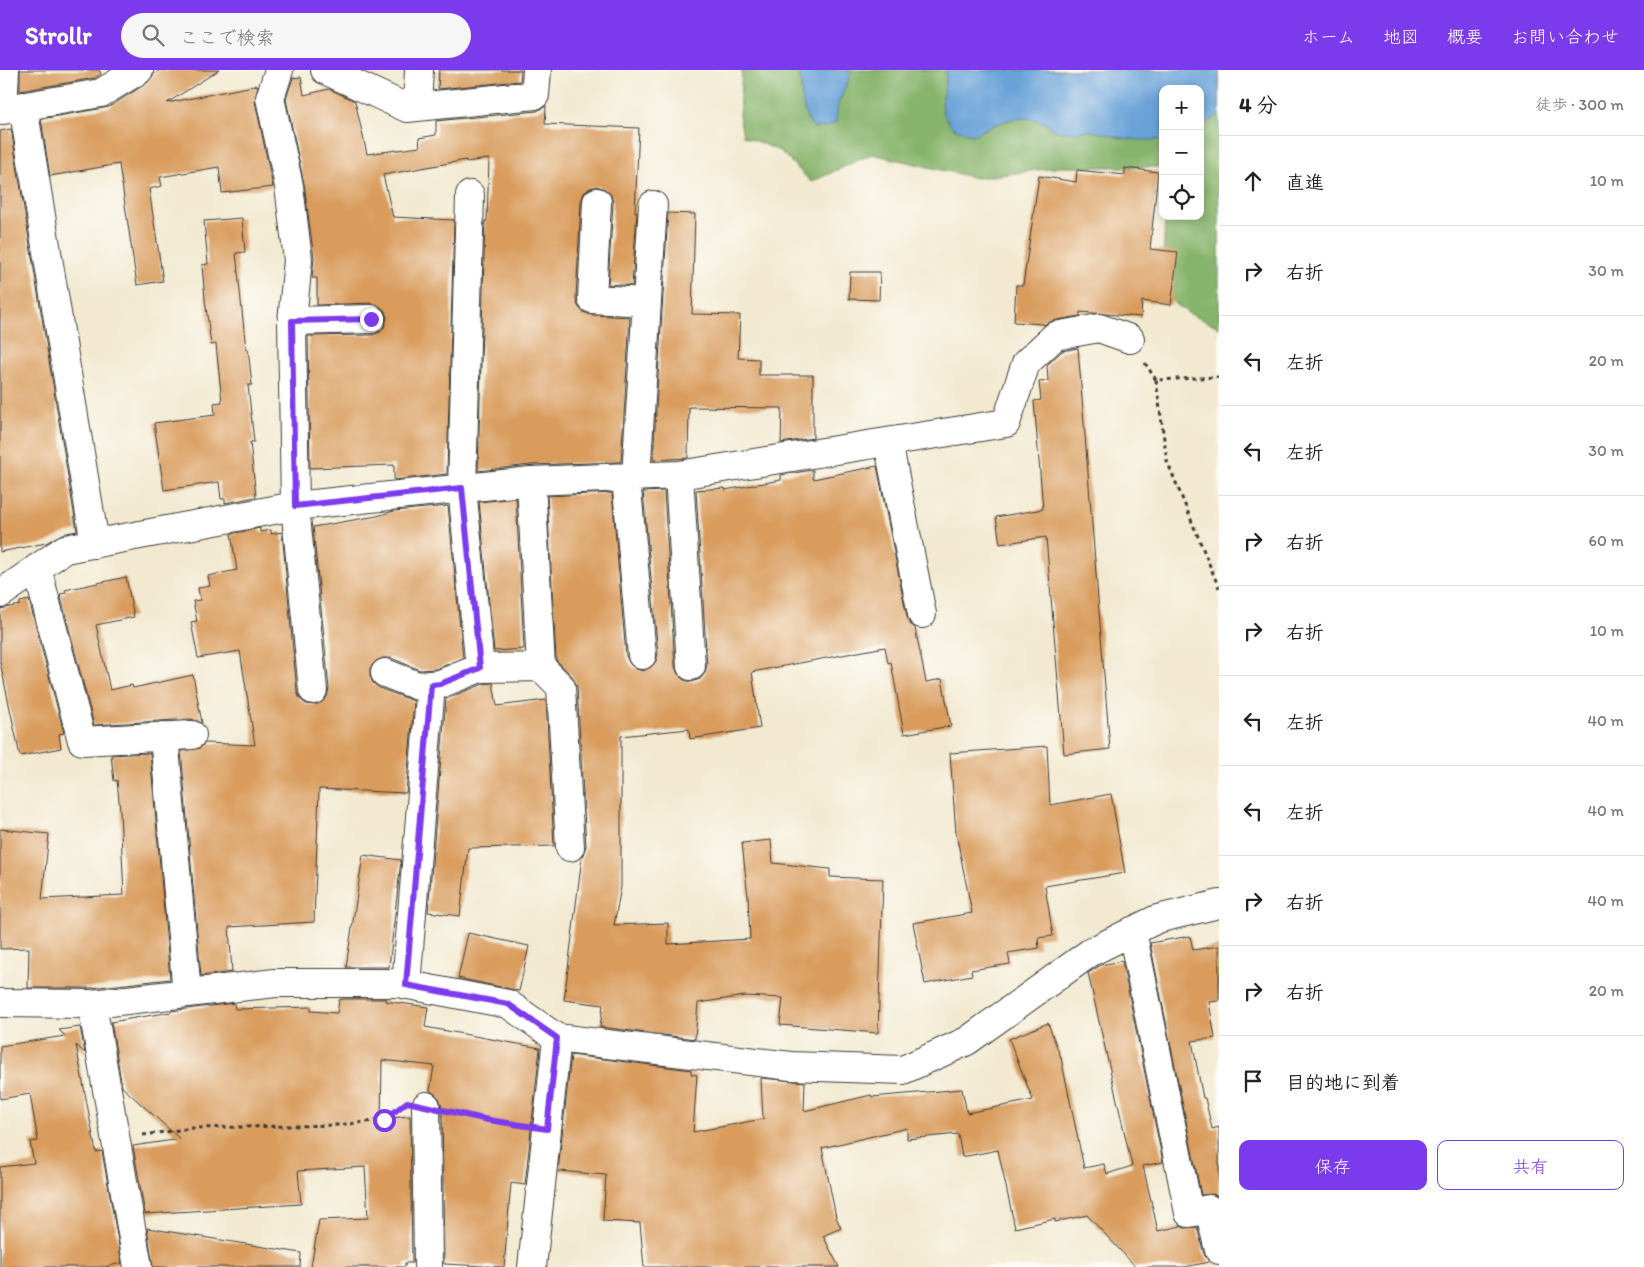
<!DOCTYPE html>
<html lang="ja">
<head>
<meta charset="utf-8">
<style>
  :root { --surface:#fff; --page:#f6f6f6; --text:#222; --muted:#767676; --line:#e0e0e0; --accent:#7c3aed }
  body { margin:0; font-family:Itim,"Klee One",sans-serif; background:var(--page); color:var(--text) }
  .controls { position:absolute; right:15px; top:15px; display:grid; overflow:hidden; border-radius:10px; box-shadow:0 2px 8px #0003 }
  .controls button { width:45px; height:45px; display:grid; place-items:center; padding:0; border:0; border-bottom:1px solid var(--line); background:var(--surface); color:var(--text); font:25px sans-serif }
  .stop { position:absolute; width:15px; height:15px; margin:-11px; border:4px solid #7c3aed; border-radius:50%; background:#fff }
  .stop.end { background:#7c3aed; border-color:#fff; box-shadow:0 1px 5px #0008 }
  .list { margin:0; padding:0; list-style:none }
  h2 { display:flex; justify-content:space-between; align-items:center; height:65px; margin:0; padding:0 20px; font-size:21px }
  h2 small { font-size:16px; font-weight:400; color:var(--muted) }
  .list li { display:grid; grid-template-columns:32px 1fr auto; gap:15px; align-items:center; box-sizing:border-box; height:90px; padding:0 20px; border-top:1px solid var(--line) }
  .list b { display:block; font-size:19px; white-space:nowrap }
  .list em { font-size:16px; font-style:normal; color:var(--muted) }
  .actions { display:flex; gap:10px; padding:15px 20px }
  .actions a { flex:1; padding:11px 0; border:1px solid var(--accent); border-radius:10px; text-align:center; font-size:18px; color:var(--accent) }
  .actions .main { background:var(--accent); color:#fff }
  .icon { flex:none; width:28px; height:28px; fill:none; stroke:currentColor; stroke-width:2; stroke-linecap:round; stroke-linejoin:round }
  .map { position:relative; flex:none; width:1219px; height:1197px; overflow:hidden }
  header { display:flex; align-items:center; gap:30px; box-sizing:border-box; height:70px; padding:0 25px; background:var(--accent); color:#fff }
  header strong { font-size:24px }
  nav { display:flex; gap:28px; margin-inline-start:auto; font-size:18px }
  .search { width:350px; height:45px; background:var(--page); display:flex; align-items:center; gap:12px; box-sizing:border-box; padding:0 18px; border-radius:28px; color:var(--muted); font-size:19px }
  main { display:flex }
  aside { flex:1; background:var(--surface) }
  .map>svg:first-child { display:block }
  .forest { fill:#87b46c; stroke:#526844 }
  .water { fill:#69a2d8; stroke:#425f7a }
  .building { fill:#d99c5d }
  .lines { fill:none; stroke-linecap:round; stroke-linejoin:round }
  .minor-casing { stroke:#3c3b37; stroke-width:30 }
  .path { stroke:#3c3b37; stroke-width:3; stroke-dasharray:4 4; stroke-linecap:butt }
  .minor { stroke:#fff; stroke-width:28 }
  .route { stroke:#7c3aed; stroke-width:6 }
</style>
</head>
<body>
<header>
<strong>Strollr</strong>
<div class="search"><svg class="icon" aria-label="search" viewBox="0 0 24 24"><circle cx="10" cy="10" r="6"/><path d="M15 15l6 6"/></svg>ここで検索</div>
<nav><a>ホーム</a><a>地図</a><a>概要</a><a>お問い合わせ</a></nav>
</header>
<main>
<div class="map">
<svg width="1219" height="1197" viewBox="0 0 1219 1197">
  <rect width="100%" height="100%" fill="#fdfcf7"/>
  <filter id="ink" filterUnits="userSpaceOnUse"><feTurbulence type="fractalNoise" baseFrequency=".02" numOctaves="2"/><feDisplacementMap in="SourceGraphic" scale="10" xChannelSelector="R" yChannelSelector="G"/><feConvolveMatrix kernelMatrix="1 2 1 2 8 2 1 2 1" color-interpolation-filters="sRGB"/></filter>
  <filter id="wash" filterUnits="userSpaceOnUse"><feTurbulence type="fractalNoise" baseFrequency=".0096" numOctaves="4" result="noise"/><feDisplacementMap in="SourceGraphic" scale="20" xChannelSelector="R" yChannelSelector="G"/><feGaussianBlur stdDeviation="1.12" result="paint"/><feColorMatrix in="noise" values="0 0 0 0 0 0 0 0 0 0 0 0 0 0 0 0 0 1.4 0 .05"/><feComposite in="paint" operator="in"/></filter>
  <g filter="url(#wash)">
    <rect width="100%" height="100%" fill="#f2e9d0"/>
    <path class="forest" d="M 742,0 L 1219,0 L 1219,257 L 1188,243 L 1162,224 L 1165,146 L 1200,146 L 1200,19 L 1163,19 L 1163,97 L 1062,97 L 976,108 L 872,84 L 811,112 L 780,81 L 743,66 L 739,45 Z"/>
    <path class="water" d="M 799,0 L 849,0 L 851,4 L 838,34 L 836,52 L 827,57 L 814,58 C 799,41 803,20 799,0 Z
      M 946,0 L 1219,0 L 1219,45 L 1200,57 L 1200,19 L 1163,19 L 1163,69 C 1147,71 1132,70 1117,67 C 1107,64 1097,61 1086,61 C 1076,61 1067,64 1056,61 C 1051,59 1048,54 1043,52 C 1018,42 995,54 973,65 L 953,58 L 943,43 L 942,27 L 945,17 Z"/>
    <g id="blocks">
      <path class="building" d="M 20,0 L 99,0 L 101,4 L 95,8 L 20,21 Z
        M 160,0 L 219,0 L 167,33 L 258,15 L 255,31 L 273,117 L 222,123 L 219,97 L 160,107 L 162,116 L 149,119 L 163,211 L 137,215 L 119,94 L 50,106 L 41,49 L 109,37 L 147,13 L 154,4 Z
        M 439,0 L 521,0 L 520,11 L 438,19 Z
        M 301,7 L 304,25 L 329,19 L 355,31 L 367,84 L 420,77 L 419,68 L 436,65 L 436,51 L 537,41 L 546,36 L 545,54 L 639,58 L 635,142 L 637,142 L 632,216 L 608,214 L 613,133 L 611,124 L 605,119 L 597,116 L 590,118 L 584,123 L 581,131 L 576,228 L 578,236 L 583,242 L 591,245 L 630,247 L 621,392 L 530,395 L 478,401 L 485,151 L 487,151 L 489,89 L 466,92 L 466,90 L 383,105 L 393,147 L 454,150 L 447,404 L 394,410 L 394,395 L 310,398 L 308,266 L 372,265 L 380,262 L 384,257 L 387,248 L 384,240 L 378,235 L 371,233 L 317,235 L 317,208 L 312,208 L 314,188 L 304,114 L 286,29 L 293,8 Z
        M 11,59 L 77,461 L 62,464 L 46,473 L 0,482 L 0,61 Z
        M 1125,98 L 1158,102 L 1150,179 L 1178,182 L 1171,235 L 1142,231 L 1141,247 L 1080,242 L 1080,246 L 1052,251 L 1044,255 L 1043,254 L 1014,252 L 1016,215 L 1023,215 L 1039,106 L 1076,112 L 1077,100 L 1125,105 Z
        M 668,143 L 695,144 L 692,244 L 740,245 L 738,288 L 759,289 L 759,305 L 813,305 L 813,368 L 781,373 L 782,338 L 689,337 L 688,388 L 653,390 Z
        M 242,148 L 245,182 L 236,183 L 246,279 L 248,279 L 252,315 L 248,315 L 254,372 L 250,372 L 256,427 L 225,433 L 225,429 L 221,429 L 219,412 L 164,420 L 154,353 L 215,345 L 214,333 L 222,332 L 216,274 L 211,275 L 205,229 L 202,195 L 208,194 L 204,151 Z
        M 850,202 L 880,202 L 879,230 L 849,229 Z
        M 1078,278 L 1110,679 L 1064,684 L 1046,467 L 1000,474 L 996,447 L 1043,439 L 1034,331 L 1041,330 L 1039,312 L 1048,311 L 1047,295 L 1062,281 Z
        M 877,396 L 907,547 L 910,554 L 915,558 L 926,612 L 942,609 L 951,656 L 904,664 L 891,592 L 888,593 L 885,577 L 752,602 L 760,658 L 690,669 L 689,659 L 621,666 L 621,817 L 614,855 L 668,853 L 668,874 L 750,869 L 748,827 L 742,773 L 771,770 L 773,793 L 830,799 L 830,807 L 883,809 L 878,963 L 780,955 L 783,928 L 745,926 L 698,933 L 695,969 L 600,957 L 603,935 L 564,930 L 582,787 L 586,776 L 577,616 L 572,606 L 556,590 L 547,426 L 612,423 L 626,586 L 630,594 L 636,599 L 643,601 L 651,597 L 656,591 L 658,584 L 643,422 L 664,421 L 675,597 L 678,604 L 684,610 L 692,612 L 700,609 L 705,603 L 707,595 L 696,420 L 725,418 L 725,420 L 781,410 L 781,405 L 813,400 L 813,409 Z
        M 516,428 L 524,579 L 494,581 L 479,432 Z
        M 448,436 L 463,588 L 436,599 L 420,600 L 391,588 L 383,588 L 376,591 L 370,598 L 370,606 L 373,613 L 379,618 L 414,631 L 406,723 L 319,719 L 314,852 L 229,857 L 232,902 L 201,906 L 181,681 L 200,678 L 205,673 L 255,675 L 240,581 L 198,588 L 191,552 L 197,551 L 193,531 L 200,530 L 198,518 L 210,516 L 208,506 L 237,500 L 231,464 L 260,458 L 260,462 L 271,460 L 271,464 L 282,462 L 297,622 L 300,629 L 306,634 L 315,635 L 322,632 L 327,627 L 329,618 L 313,457 L 377,446 L 394,441 Z
        M 126,507 L 134,547 L 96,555 L 110,620 L 132,615 L 133,618 L 193,605 L 202,653 L 191,649 L 94,655 L 60,524 L 66,523 L 65,520 Z
        M 29,530 L 64,663 L 59,664 L 61,678 L 20,686 L 0,592 L 0,539 L 20,535 L 20,532 Z
        M 493,613 L 497,636 L 546,630 L 554,776 L 468,778 L 460,846 L 428,842 L 446,629 L 483,614 Z
        M 1047,676 L 1050,735 L 1111,724 L 1125,803 L 1045,816 L 1053,866 L 1038,868 L 1039,878 L 1008,883 L 1010,894 L 971,900 L 972,905 L 925,914 L 913,853 L 972,843 L 956,763 L 950,683 Z
        M 150,683 L 170,909 L 91,918 L 28,918 L 29,878 L 0,879 L 0,759 L 49,764 L 42,829 L 124,825 L 120,741 L 117,710 L 114,711 L 111,685 Z
        M 363,785 L 401,790 L 389,897 L 346,897 Z
        M 468,863 L 529,876 L 519,921 L 458,908 Z
        M 1190,866 L 1193,880 L 1219,876 L 1219,931 L 1209,932 L 1215,968 L 1192,971 L 1203,1028 L 1205,1028 L 1212,1059 L 1219,1057 L 1219,1127 L 1213,1124 L 1201,1125 L 1150,873 Z
        M 1122,891 L 1163,1092 L 1143,1096 L 1158,1161 L 1181,1156 L 1184,1158 L 1197,1157 L 1204,1184 L 1209,1192 L 1185,1197 L 1136,1197 L 1087,1145 L 1055,1152 L 1055,1149 L 1015,1158 L 998,1080 L 962,1087 L 958,1064 L 907,1069 L 907,1058 L 822,1078 L 836,1147 L 841,1158 L 823,1166 L 839,1197 L 644,1197 L 640,1153 L 603,1151 L 606,1105 L 558,1101 L 571,985 L 691,1000 L 691,1004 L 697,1005 L 693,1062 L 763,1049 L 761,1008 L 805,1012 L 804,1041 L 871,1025 L 872,1027 L 962,1019 L 967,1043 L 1033,1030 L 1009,969 L 1048,953 L 1061,988 L 1084,1098 L 1104,1094 L 1107,1104 L 1132,1096 L 1088,903 L 1101,895 Z
        M 343,929 L 386,929 L 385,931 L 428,937 L 425,957 L 540,978 L 525,1115 L 511,1113 L 504,1197 L 444,1194 L 442,1036 L 439,1028 L 434,1023 L 430,1021 L 434,996 L 382,990 L 381,1049 L 410,1046 L 412,1193 L 405,1193 L 405,1197 L 311,1197 L 319,1150 L 368,1148 L 365,1097 L 298,1101 L 301,1134 L 145,1144 L 133,1076 L 180,1069 L 122,1017 L 111,952 L 171,942 L 171,941 L 234,933 L 235,939 L 311,937 L 311,941 L 337,943 L 339,930 Z
        M 80,957 L 85,983 L 76,975 L 96,1082 L 102,1081 L 122,1193 L 104,1197 L 0,1197 L 0,1097 L 34,1093 L 30,1072 L 38,1071 L 30,1024 L 0,1029 L 0,976 L 65,966 L 59,960 Z
        M 147,1158 L 301,1183 L 300,1197 L 153,1197 Z"/>
    </g>
  </g>
  <g filter="url(#ink)">
    <use href="#blocks" fill-opacity="0" stroke="#3c3b37" stroke-width="1"/>
    <g class="lines">
      <g class="minor-casing">
        <path id="minor" d="M 5,0 L 3,40 L 101,23 L 139,0
          M 279,0 L 270,28 L 289,116 L 298,190 L 292,251 L 295,436 L 313,620
          M 325,0 L 407,38 L 535,25 L 537,0
          M 23,36 L 95,474
          M 417,37 L 419,0
          M 470,125 L 462,418 L 480,598
          M 597,132 L 592,229 L 647,232
          M 292,251 L 371,249
          M 888,372 L 922,544
          M 679,405 L 691,596
          M 636,407 L 653,135
          M 626,408 L 642,585
          M 531,411 L 541,597
          M 37,498 L 82,671 L 192,665
          M 0,524 L 65,479 L 295,436 L 531,411 L 679,405 L 1006,353 L 1026,293 L 1055,266 L 1099,258 L 1130,269
          M 385,603 L 418,616 L 440,614 L 480,598 L 541,597 L 561,617 L 570,777
          M 164,666 L 187,923
          M 1132,861 L 1189,1143 L 1209,1139 L 1219,1180
          M 406,915 L 431,615
          M 0,933 L 92,934 L 275,913 L 398,913 L 508,934 L 557,968 L 791,996 L 903,1000 L 967,971 L 1091,882 L 1157,849 L 1219,834
          M 92,934 L 138,1197
          M 426,1036 L 428,1197
          M 532,1197 L 557,968"/>
      </g>
      <path class="path" d="M 1145,293 L 1156,310 L 1219,307
        M 1156,310 L 1167,391 L 1219,518
        M 456,1043 L 518,1055
        M 143,1065 L 193,1058 L 338,1055 L 384,1050 L 396,1041"/>
      <use href="#minor" class="minor"/>
    </g>
  </g>
  <g class="lines" filter="url(#ink)">
    <path class="route" d="M 371,249 L 292,251 L 295,436 L 462,418 L 480,598 L 440,614 L 431,615 L 406,915 L 508,934 L 557,968 L 547,1059 L 488,1050 L 407,1032 L 384,1050"/>
  </g>
</svg>
<div class="controls">
<button>+</button>
<button>−</button>
<button><svg class="icon" aria-label="locate" viewBox="0 0 24 24"><circle cx="12" cy="12" r="6"/><path d="M12 2v4M12 18v4M2 12h4M18 12h4"/></svg></button>
</div>
<div class="stop" style="left:384px;top:1050px"></div>
<div class="stop end" style="left:371px;top:249px"></div>
</div>
<aside>
<h2>4 分<small>徒歩 · 300 m</small></h2>
<ul class="list">
<li><svg class="icon" aria-label="ahead" viewBox="0 0 24 24"><path d="M12 20V5M6 11l6-6 6 6"/></svg><div><b>直進</b></div><em>10 m</em></li>
<li><svg class="icon" aria-label="right" viewBox="0 0 24 24"><path d="M7 20v-9h11M14 6l5 5-5 5"/></svg><div><b>右折</b></div><em>30 m</em></li>
<li><svg class="icon" aria-label="left" viewBox="0 0 24 24"><path d="M17 20v-9H6M10 6l-5 5 5 5"/></svg><div><b>左折</b></div><em>20 m</em></li>
<li><svg class="icon" aria-label="left" viewBox="0 0 24 24"><path d="M17 20v-9H6M10 6l-5 5 5 5"/></svg><div><b>左折</b></div><em>30 m</em></li>
<li><svg class="icon" aria-label="right" viewBox="0 0 24 24"><path d="M7 20v-9h11M14 6l5 5-5 5"/></svg><div><b>右折</b></div><em>60 m</em></li>
<li><svg class="icon" aria-label="right" viewBox="0 0 24 24"><path d="M7 20v-9h11M14 6l5 5-5 5"/></svg><div><b>右折</b></div><em>10 m</em></li>
<li><svg class="icon" aria-label="left" viewBox="0 0 24 24"><path d="M17 20v-9H6M10 6l-5 5 5 5"/></svg><div><b>左折</b></div><em>40 m</em></li>
<li><svg class="icon" aria-label="left" viewBox="0 0 24 24"><path d="M17 20v-9H6M10 6l-5 5 5 5"/></svg><div><b>左折</b></div><em>40 m</em></li>
<li><svg class="icon" aria-label="right" viewBox="0 0 24 24"><path d="M7 20v-9h11M14 6l5 5-5 5"/></svg><div><b>右折</b></div><em>40 m</em></li>
<li><svg class="icon" aria-label="right" viewBox="0 0 24 24"><path d="M7 20v-9h11M14 6l5 5-5 5"/></svg><div><b>右折</b></div><em>20 m</em></li>
<li><svg class="icon" aria-label="arrive" viewBox="0 0 24 24"><path d="M6 21V4h12l-3 4 3 4H6"/></svg><div><b>目的地に到着</b></div></li>
</ul>
<div class="actions"><a class="main">保存</a><a>共有</a></div>
</aside>
</main>
</body>
</html>
